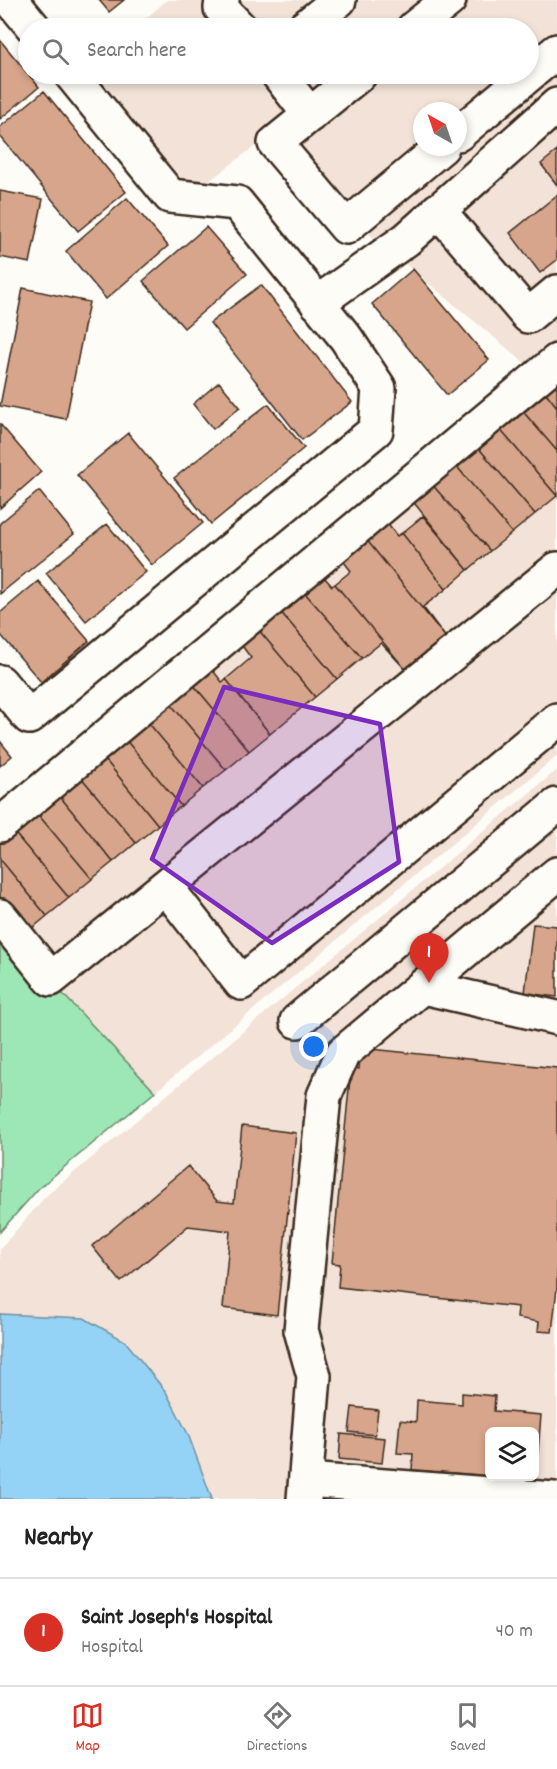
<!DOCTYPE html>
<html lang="en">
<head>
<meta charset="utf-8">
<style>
  :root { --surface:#fff; --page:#f2f2f2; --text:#222; --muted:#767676; --line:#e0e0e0; --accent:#d93025 }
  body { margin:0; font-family:Dekko,sans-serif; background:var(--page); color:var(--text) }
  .controls { position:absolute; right:18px; bottom:18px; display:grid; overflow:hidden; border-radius:9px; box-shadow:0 3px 9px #0003 }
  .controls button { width:54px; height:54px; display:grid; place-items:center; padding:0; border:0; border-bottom:2px solid var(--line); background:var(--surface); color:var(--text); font:30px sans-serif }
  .compass { position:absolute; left:413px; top:102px; width:54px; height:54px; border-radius:50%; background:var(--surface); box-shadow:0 3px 9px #0003; rotate:320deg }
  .you { position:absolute; left:314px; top:1047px; width:21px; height:21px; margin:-15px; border:4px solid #fff; border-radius:50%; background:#1a73e8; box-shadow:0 0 0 9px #1a73e833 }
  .badge { display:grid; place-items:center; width:39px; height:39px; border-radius:50%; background:var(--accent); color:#fff; font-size:20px; font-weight:700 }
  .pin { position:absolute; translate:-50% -50px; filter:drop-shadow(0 2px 3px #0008) }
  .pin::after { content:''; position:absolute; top:32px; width:21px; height:18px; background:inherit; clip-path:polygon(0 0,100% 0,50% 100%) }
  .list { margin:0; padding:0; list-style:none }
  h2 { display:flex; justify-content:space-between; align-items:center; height:78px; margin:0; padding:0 24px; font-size:26px }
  h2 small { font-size:20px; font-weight:400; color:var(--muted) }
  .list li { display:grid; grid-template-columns:39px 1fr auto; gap:18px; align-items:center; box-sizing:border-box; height:108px; padding:0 24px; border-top:2px solid var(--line) }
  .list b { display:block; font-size:22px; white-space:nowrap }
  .list p { margin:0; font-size:20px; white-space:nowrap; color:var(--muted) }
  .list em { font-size:20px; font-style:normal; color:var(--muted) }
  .icon { flex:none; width:33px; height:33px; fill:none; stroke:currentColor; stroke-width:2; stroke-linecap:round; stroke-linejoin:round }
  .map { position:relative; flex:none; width:557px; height:1499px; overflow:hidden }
  .search { position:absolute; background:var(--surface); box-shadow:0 3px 9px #0003; left:18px; right:18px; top:18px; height:66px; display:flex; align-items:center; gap:15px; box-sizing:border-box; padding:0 21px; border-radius:33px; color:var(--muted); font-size:22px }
  .sheet { height:186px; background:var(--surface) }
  nav { display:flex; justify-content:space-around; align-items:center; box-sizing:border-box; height:84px; border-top:2px solid var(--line); background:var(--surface); font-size:16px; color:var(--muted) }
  nav a { display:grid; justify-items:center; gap:3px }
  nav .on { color:var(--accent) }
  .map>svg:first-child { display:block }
  .built { fill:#f2e2d7; fill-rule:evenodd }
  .green { fill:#9de6b5; stroke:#6c886a; stroke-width:1.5 }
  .water { fill:#94d3f6; stroke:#708fa0; stroke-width:1.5 }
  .building { fill:#d7a58b; stroke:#3b2a1e; stroke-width:1.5 }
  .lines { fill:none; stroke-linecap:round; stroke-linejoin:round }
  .minor-casing { stroke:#3b2a1e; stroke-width:38 }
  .minor { stroke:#fdfcf7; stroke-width:33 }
  .marked { fill:#7b2cbf; fill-opacity:0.2; stroke:#7b2cbf; stroke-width:4.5; stroke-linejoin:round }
</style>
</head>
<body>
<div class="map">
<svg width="557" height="1499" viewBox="0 0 557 1499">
  <rect width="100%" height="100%" fill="#fdfcf7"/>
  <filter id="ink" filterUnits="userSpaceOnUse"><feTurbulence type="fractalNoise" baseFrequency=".0167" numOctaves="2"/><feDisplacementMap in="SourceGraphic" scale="12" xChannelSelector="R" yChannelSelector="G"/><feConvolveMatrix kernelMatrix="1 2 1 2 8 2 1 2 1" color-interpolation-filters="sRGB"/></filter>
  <g filter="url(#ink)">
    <path class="built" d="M 167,0 L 319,0 L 284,28 L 135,28 Z
      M 359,0 L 557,0 L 557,88 L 539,102 L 557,121 L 557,756 L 155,1092 L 0,927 L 0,821 L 537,373 L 259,143 L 201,187 L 178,185 L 89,74 L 528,74 L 528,28 L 324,28 ZM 422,111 L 458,111 L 458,147 L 422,147 Z
      M 557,770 L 557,1499 L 212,1499 L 188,1434 L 84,1318 L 0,1314 L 0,1249 L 46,1196 ZM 490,1432 L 534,1432 L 534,1476 L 490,1476 Z"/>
    <path class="green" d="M 0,927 L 155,1092 L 39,1188 L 0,1232 Z"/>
    <path class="water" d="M 0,1314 L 84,1318 L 125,1341 L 166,1392 L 188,1434 L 212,1499 L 0,1499 Z"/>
    <path class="building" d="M 99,0 L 124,0 L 109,12 Z
      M 0,40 L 39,87 L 0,119 Z
      M 44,91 L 126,192 L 78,231 L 0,136 L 0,127 Z
      M 557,151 L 557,185 L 541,164 Z
      M 0,191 L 43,199 L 30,263 L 0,257 Z
      M 557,195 L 557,260 L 540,273 L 510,233 Z
      M 127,198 L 168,246 L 106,299 L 66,251 Z
      M 206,227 L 247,274 L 184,328 L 143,281 Z
      M 413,269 L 489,360 L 447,395 L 372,304 Z
      M 261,285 L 352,402 L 302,440 L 210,323 Z
      M 23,288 L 89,302 L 66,419 L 0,406 Z
      M 557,377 L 557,407 L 543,389 Z
      M 219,382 L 240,407 L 213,429 L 193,404 Z
      M 543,389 L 557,407 L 557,451 L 520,408 Z
      M 268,404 L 304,448 L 211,524 L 174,478 Z
      M 520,408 L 557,451 L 557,496 L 498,427 Z
      M 0,424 L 41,472 L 0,508 Z
      M 498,427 L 557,496 L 535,514 L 476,445 Z
      M 128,433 L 203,523 L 152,565 L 77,475 Z
      M 476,445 L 535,514 L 512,533 L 454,463 Z
      M 454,463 L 512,533 L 490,551 L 430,482 Z
      M 430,482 L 490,551 L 468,570 L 411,499 Z
      M 39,491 L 74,534 L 0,594 L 0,523 Z
      M 423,516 L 468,570 L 446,589 L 402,533 Z
      M 386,522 L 397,536 L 402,533 L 446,589 L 423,607 L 447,639 L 365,538 Z
      M 107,524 L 146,572 L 86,621 L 46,573 Z
      M 365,538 L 447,639 L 406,670 L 335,584 L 351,571 L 340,557 Z
      M 323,576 L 332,586 L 335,584 L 406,670 L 381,643 L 362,658 L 304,592 Z
      M 38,581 L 89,641 L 41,682 L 0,634 L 0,613 Z
      M 304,592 L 362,658 L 337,679 L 280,611 Z
      M 280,611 L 337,679 L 315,697 L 257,628 Z
      M 257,628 L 315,697 L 270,734 L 226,679 L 251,658 L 240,643 Z
      M 211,668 L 222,682 L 226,679 L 270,734 L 249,751 L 192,683 Z
      M 192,683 L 249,751 L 226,770 L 169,702 Z
      M 169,702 L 226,770 L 203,788 L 147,721 Z
      M 147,721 L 203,788 L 181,806 L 125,739 Z
      M 125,739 L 181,806 L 158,825 L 103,757 Z
      M 0,741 L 12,756 L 0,766 Z
      M 103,757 L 158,825 L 136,843 L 80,776 Z
      M 80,776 L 136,843 L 113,862 L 58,794 Z
      M 58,794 L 113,862 L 92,879 L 36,812 Z
      M 36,812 L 92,879 L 69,898 L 13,831 Z
      M 13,831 L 69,898 L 47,916 L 0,859 L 0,841 Z
      M 0,859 L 47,916 L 23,936 L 0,907 Z
      M 533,924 L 557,926 L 557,997 L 525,993 Z
      M 361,1048 L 557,1068 L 557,1288 L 552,1332 L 538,1331 L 539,1322 L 517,1318 L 518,1307 L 338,1287 L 340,1264 L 332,1263 L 351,1068 L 359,1069 Z
      M 242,1126 L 296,1133 L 277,1315 L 223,1308 L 230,1231 L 188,1226 L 121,1282 L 92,1246 L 188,1166 L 217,1201 L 234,1203 Z
      M 462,1393 L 495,1396 L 494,1411 L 541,1415 L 537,1464 L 534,1463 L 534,1432 L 490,1432 L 490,1476 L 412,1470 L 413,1454 L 397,1453 L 400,1420 L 416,1422 L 417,1400 L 462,1404 Z
      M 352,1407 L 378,1410 L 375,1435 L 349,1432 Z
      M 341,1434 L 385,1438 L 382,1463 L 339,1459 Z"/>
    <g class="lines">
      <g class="minor-casing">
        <path id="minor" d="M 11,0 L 34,28
          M 222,0 L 221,8 L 240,28
          M 304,28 L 339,0
          M 414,28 L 449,0
          M 278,74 L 310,115
          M 360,74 L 275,143 L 346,227 L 442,147
          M 458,134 L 557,51
          M 438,210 L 528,316 L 557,292
          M 317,303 L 407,239 L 557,105
          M 0,682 L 29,717 L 376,430 L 379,388 L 346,338 L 237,203 L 170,196 L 71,74
          M 0,825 L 557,361
          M 166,887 L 241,983 L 557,720
          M 0,916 L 51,979 L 557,569
          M 423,987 L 557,1018
          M 297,1021 L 557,805
          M 306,1480 L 554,1499
          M 304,1499 L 314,1376 L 301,1330 L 324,1096 L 343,1053 L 557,874"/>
      </g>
      <use href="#minor" class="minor"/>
    </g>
  </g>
  <path class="marked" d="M 224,687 L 380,724 L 399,862 L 272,943 L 152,859 Z"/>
</svg>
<div class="controls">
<button><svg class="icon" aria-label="layers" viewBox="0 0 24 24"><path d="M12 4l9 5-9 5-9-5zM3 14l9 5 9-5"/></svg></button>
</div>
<svg class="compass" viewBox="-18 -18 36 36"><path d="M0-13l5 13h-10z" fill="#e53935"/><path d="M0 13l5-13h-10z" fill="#767676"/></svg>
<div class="you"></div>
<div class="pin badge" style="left:429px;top:983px">1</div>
<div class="search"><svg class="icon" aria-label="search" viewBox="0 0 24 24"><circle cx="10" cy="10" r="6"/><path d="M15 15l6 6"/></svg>Search here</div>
</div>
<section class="sheet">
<h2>Nearby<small></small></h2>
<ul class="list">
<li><span class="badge">1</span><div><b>Saint Joseph's Hospital</b><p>Hospital</p></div><em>40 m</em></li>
</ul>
</section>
<nav>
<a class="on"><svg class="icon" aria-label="map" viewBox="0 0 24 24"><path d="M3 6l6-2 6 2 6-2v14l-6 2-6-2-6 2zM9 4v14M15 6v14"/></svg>Map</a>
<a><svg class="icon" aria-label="directions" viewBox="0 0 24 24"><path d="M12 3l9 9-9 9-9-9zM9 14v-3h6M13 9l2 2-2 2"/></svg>Directions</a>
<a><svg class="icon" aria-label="saved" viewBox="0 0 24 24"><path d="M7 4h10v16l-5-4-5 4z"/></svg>Saved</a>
</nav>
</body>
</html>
